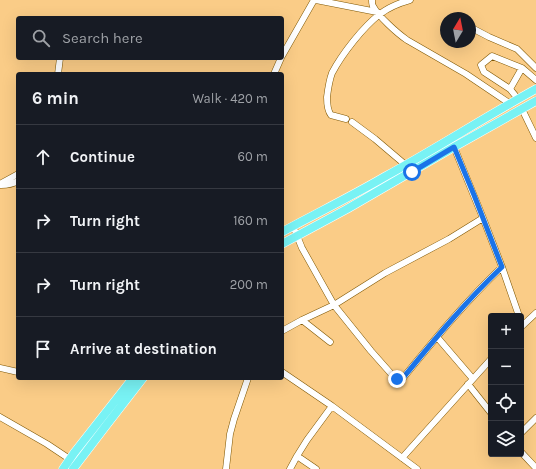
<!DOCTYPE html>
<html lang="en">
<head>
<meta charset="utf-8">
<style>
  :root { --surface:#171b24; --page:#20242c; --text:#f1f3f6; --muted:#9ea1a6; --line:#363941 }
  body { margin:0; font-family:Karla,sans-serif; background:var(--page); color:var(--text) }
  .controls { position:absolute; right:12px; bottom:12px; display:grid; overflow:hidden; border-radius:4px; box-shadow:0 4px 16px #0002 }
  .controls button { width:36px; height:36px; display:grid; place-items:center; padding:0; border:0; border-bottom:1px solid var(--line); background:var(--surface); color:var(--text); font:20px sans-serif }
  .compass { position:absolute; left:440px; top:12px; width:36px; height:36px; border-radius:50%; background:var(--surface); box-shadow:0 4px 16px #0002; rotate:10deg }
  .stop { position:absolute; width:12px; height:12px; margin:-9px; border:3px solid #1a73e8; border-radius:50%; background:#fff }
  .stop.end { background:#1a73e8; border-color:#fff; box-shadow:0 1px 4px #0008 }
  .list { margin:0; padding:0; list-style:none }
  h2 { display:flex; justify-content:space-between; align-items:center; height:52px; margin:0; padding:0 16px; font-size:17px }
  h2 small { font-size:13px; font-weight:400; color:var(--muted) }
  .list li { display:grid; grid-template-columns:26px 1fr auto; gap:12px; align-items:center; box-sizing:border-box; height:64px; padding:0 16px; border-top:1px solid var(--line) }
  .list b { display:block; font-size:15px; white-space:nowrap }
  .list em { font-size:13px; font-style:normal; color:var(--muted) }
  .icon { flex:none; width:22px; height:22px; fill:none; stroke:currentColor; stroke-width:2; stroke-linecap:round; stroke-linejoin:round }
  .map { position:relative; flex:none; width:536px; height:469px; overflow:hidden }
  .search { position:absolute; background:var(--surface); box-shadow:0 4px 16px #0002; left:16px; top:16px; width:268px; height:44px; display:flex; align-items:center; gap:10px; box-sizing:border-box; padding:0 14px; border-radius:4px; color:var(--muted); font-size:15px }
  .panel { position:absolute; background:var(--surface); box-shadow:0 4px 16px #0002; left:16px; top:72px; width:268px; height:308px; border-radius:4px }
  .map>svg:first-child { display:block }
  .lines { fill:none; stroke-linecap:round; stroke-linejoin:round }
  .minor-casing { stroke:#7f5703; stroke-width:7 }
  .major-casing { stroke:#fff; stroke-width:9 }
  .minor { stroke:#fff; stroke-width:6 }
  .major { stroke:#78f2f4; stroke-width:8 }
  .route { stroke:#1a73e8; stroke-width:5 }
</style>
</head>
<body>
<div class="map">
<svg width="536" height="469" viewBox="0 0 536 469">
  <rect width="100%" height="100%" fill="#facc87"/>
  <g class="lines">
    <g class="minor-casing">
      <path id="minor" d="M 316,0 L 377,12
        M 372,0 C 372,2 372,5 373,6 C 378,16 397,33 407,40 L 466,74 L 509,103
        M 470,27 L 489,37 L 517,49 L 536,68
        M 282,56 L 314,0
        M 58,74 L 60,58
        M 274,74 L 281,58
        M 510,89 L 522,68
        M 518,99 L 510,89 L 484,72 L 481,65 L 492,56 L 522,68 L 536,80
        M 522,109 L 536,138
        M 346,119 L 331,115 C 327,110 327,103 327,97 C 328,89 329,81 332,73 C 342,54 363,27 380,14 C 389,7 399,3 410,0
        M 352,122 L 375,139 L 408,167
        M 454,147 L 483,218 L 502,267 L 519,316
        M 0,184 L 18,174
        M 1,185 C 7,185 13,184 18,181
        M 293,226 L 302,248 L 334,305 L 371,351 L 394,377 C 397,379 399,380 403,378 C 434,340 466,301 502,267
        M 302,320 L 330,342
        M 521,327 L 536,313
        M 282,331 L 302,320 L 334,305 L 385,273 L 449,239 L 483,218
        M 437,337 L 473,379
        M 0,368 L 18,372
        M 282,372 L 332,406 L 417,469
        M 468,384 L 491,413
        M 0,417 L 47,444 L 77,464
        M 521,433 L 536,418
        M 521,452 L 536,468
        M 402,458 L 491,359
        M 226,469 L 230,434 L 234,419 L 248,378
        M 290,469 L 297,456
        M 316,469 L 297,456 L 307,440 L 332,406"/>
    </g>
    <g class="major-casing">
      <path id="major" d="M 282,232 C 317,213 352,196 386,176 C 437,148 485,117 536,89
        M 282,244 L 347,209 L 454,147 L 536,101
        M 63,469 L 74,453 L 133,378
        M 73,469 L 105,427 L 143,378"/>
    </g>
    <use href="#minor" class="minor"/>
    <use href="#major" class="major"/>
  </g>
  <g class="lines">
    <path class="route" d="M 397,379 L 403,378 C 434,340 466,301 502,267 L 474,195 L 454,147 L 412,172"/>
  </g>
</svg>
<div class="controls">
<button>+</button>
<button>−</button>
<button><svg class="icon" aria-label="locate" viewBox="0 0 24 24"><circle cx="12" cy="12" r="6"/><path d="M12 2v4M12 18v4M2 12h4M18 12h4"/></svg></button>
<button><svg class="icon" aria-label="layers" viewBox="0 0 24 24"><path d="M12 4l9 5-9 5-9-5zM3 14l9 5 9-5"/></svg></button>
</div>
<svg class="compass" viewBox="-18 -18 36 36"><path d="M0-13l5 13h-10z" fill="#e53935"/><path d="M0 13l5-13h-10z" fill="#9ea1a6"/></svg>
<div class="stop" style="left:412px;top:172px"></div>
<div class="stop end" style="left:397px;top:379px"></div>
<div class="search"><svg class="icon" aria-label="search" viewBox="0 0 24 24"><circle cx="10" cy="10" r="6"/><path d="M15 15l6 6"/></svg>Search here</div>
<section class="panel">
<h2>6 min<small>Walk · 420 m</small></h2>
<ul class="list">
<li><svg class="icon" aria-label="ahead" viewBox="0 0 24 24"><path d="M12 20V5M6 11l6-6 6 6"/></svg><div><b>Continue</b></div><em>60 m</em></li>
<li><svg class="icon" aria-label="right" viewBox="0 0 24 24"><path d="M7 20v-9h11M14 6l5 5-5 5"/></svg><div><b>Turn right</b></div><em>160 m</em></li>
<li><svg class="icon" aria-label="right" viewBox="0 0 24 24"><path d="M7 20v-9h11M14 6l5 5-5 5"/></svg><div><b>Turn right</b></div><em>200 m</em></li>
<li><svg class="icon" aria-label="arrive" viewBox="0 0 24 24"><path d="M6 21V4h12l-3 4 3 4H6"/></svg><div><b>Arrive at destination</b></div></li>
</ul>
</section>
</div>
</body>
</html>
